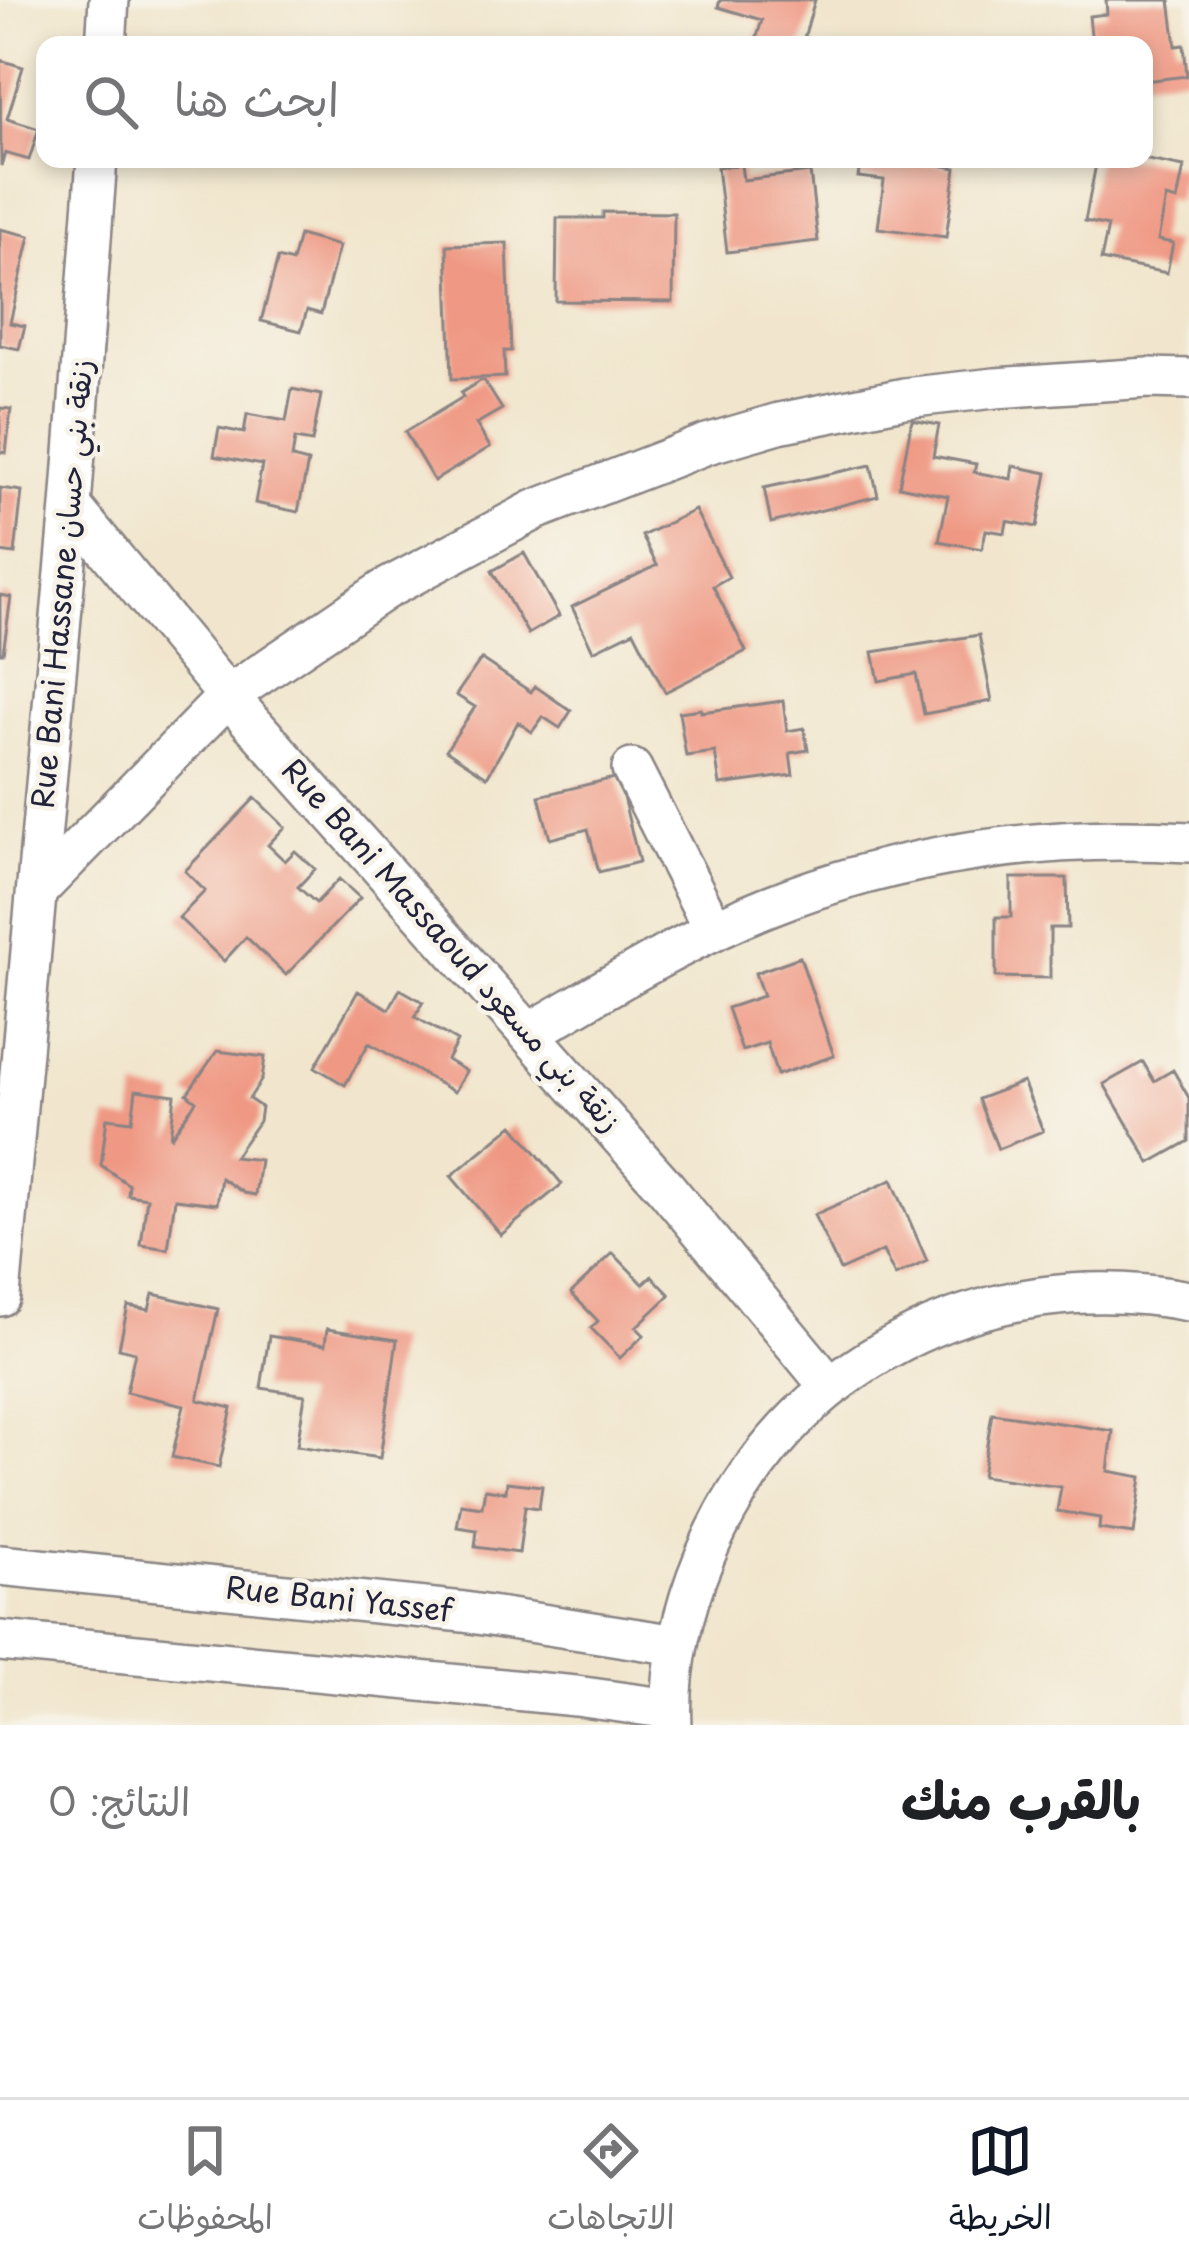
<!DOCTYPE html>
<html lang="ar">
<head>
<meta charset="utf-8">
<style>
  :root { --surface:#fff; --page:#f6f6f6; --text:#202124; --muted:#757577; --line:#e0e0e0; --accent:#111827 }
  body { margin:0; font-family:"Playpen Sans","Playpen Sans Arabic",sans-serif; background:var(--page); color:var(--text); direction:rtl }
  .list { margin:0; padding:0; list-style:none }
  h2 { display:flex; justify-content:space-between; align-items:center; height:156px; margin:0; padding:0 48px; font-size:51px }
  h2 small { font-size:39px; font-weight:400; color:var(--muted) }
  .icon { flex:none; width:66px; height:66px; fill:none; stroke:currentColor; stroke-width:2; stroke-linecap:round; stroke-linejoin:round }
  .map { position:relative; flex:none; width:1189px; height:1725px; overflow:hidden; direction:ltr }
  .search { position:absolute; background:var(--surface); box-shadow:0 6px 18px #0003; left:36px; right:36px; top:36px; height:132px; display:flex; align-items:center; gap:30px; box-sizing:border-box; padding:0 42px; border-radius:24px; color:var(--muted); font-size:45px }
  .sheet { height:372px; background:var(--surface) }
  nav { display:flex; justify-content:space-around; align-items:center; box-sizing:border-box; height:168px; border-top:3px solid var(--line); background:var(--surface); font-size:33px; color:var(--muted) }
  nav a { display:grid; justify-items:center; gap:6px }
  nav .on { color:var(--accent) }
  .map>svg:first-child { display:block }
  .building { fill:#ef9883 }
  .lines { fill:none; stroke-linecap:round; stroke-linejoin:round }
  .minor-casing { stroke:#8a8484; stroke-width:44 }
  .minor { stroke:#fff; stroke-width:39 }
  .labels { text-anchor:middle; stroke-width:9; stroke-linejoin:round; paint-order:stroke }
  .street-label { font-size:30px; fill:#22223b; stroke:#f7f3e8 }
</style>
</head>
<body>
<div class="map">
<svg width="1189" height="1725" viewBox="0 0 1189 1725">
  <rect width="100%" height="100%" fill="#f7f3e8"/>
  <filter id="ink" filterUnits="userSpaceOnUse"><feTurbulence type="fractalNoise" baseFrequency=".00833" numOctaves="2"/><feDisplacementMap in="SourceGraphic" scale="24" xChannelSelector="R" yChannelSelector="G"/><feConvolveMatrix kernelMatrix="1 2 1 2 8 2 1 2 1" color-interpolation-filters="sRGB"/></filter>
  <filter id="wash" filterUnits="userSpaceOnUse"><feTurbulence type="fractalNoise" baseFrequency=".004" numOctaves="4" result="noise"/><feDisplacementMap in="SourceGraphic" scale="48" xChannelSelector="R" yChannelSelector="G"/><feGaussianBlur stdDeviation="2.7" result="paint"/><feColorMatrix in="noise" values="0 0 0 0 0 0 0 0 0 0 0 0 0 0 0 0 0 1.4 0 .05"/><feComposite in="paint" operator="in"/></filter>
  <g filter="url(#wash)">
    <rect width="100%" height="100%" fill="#f1e6cd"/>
    <g id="blocks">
      <path class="building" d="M 720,0 L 815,0 L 802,45 L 755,43 L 762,20 L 718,7 Z
        M 1106,0 L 1170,0 L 1176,46 L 1184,45 L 1187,76 L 1144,81 L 1144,45 L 1129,45 L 1128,40 L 1092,44 L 1089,16 L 1107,14 Z
        M 0,60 L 23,67 L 7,119 L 39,129 L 29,160 L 5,153 L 1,166 Z
        M 861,159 L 907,159 L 956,168 L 946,237 L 878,228 L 884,180 L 858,177 Z
        M 1097,159 L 1143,159 L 1184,167 L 1177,201 L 1166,198 L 1158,240 L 1173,243 L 1167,273 L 1101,260 L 1108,226 L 1085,221 Z
        M 741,165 L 743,180 L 810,172 L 818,241 L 727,252 L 717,167 Z
        M 603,212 L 674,213 L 673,302 L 556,301 L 557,218 L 603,218 Z
        M 0,229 L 30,236 L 10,323 L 25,326 L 19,349 L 0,345 Z
        M 299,235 L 339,246 L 321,314 L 307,310 L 301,331 L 261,321 L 278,258 L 292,262 Z
        M 507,243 L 511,351 L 504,351 L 505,377 L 452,379 L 447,245 Z
        M 483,379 L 502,409 L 476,424 L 490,447 L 434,481 L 405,432 L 463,397 L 461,393 Z
        M 292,389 L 321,395 L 312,442 L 295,439 L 292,458 L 308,462 L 298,512 L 255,503 L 262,465 L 214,456 L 219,428 L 244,433 L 247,414 L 286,421 Z
        M 0,408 L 11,409 L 6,453 L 0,452 Z
        M 912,420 L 939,425 L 933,456 L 976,464 L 974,472 L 1011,479 L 1013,466 L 1047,473 L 1037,527 L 1007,521 L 1005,533 L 986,530 L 982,549 L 939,541 L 948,496 L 899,486 Z
        M 871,465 L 878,496 L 771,523 L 764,488 Z
        M 0,488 L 22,491 L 15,554 L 0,552 Z
        M 695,510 L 729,577 L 713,586 L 746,651 L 665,692 L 634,631 L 593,651 L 572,607 L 657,565 L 642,536 Z
        M 524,553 L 559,616 L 528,634 L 492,571 Z
        M 0,595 L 11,597 L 3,653 L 0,653 Z
        M 979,635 L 992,701 L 924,714 L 916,674 L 879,681 L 873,652 Z
        M 481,659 L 531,692 L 535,686 L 571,711 L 560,728 L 543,717 L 532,732 L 518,722 L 487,777 L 446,750 L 475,707 L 456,695 Z
        M 783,701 L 787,731 L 804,728 L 808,750 L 790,753 L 793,775 L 720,785 L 715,752 L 686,756 L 679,712 L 701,709 L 701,712 Z
        M 618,777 L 639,862 L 599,872 L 588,829 L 550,839 L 539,796 Z
        M 255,798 L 285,827 L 268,845 L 285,861 L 295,851 L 315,869 L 298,887 L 316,903 L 339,879 L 360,898 L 286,975 L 246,937 L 224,961 L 179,918 L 205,891 L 185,871 Z
        M 1011,878 L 1067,878 L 1068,928 L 1050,928 L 1050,978 L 996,977 L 996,917 L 1011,917 Z
        M 800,957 L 834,1056 L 777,1075 L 767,1043 L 742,1051 L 727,1008 L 763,996 L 755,973 Z
        M 400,989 L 423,1002 L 415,1017 L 457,1041 L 447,1060 L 466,1071 L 454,1092 L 369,1043 L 345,1085 L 315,1067 L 358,991 L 389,1009 Z
        M 217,1051 L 265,1057 L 262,1079 L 249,1099 L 261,1107 L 259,1121 L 234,1157 L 260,1160 L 255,1195 L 244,1193 L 221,1178 L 217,1204 L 175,1199 L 168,1249 L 141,1245 L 147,1198 L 128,1195 L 129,1185 L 101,1165 L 107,1118 L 132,1121 L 136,1090 L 175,1095 L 170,1138 L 196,1101 L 187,1094 Z
        M 1143,1062 L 1154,1081 L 1173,1070 L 1189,1098 L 1189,1141 L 1150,1163 L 1104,1084 Z
        M 1023,1082 L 1043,1131 L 998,1149 L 978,1099 Z
        M 513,1125 L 562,1184 L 501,1235 L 451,1176 Z
        M 892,1180 L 927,1261 L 895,1276 L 883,1251 L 840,1270 L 814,1215 Z
        M 613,1253 L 643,1284 L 652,1276 L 670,1295 L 636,1327 L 644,1335 L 620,1358 L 591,1328 L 598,1321 L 571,1293 Z
        M 153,1294 L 218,1309 L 198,1400 L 232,1408 L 219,1467 L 172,1457 L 184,1405 L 126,1392 L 135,1352 L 119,1348 L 128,1306 L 149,1310 Z
        M 327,1329 L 397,1340 L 380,1458 L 297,1446 L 305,1395 L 261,1388 L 269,1336 L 325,1345 Z
        M 992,1413 L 1113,1431 L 1108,1471 L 1142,1477 L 1134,1534 L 1099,1529 L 1100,1518 L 1057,1511 L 1061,1487 L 982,1476 Z
        M 507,1482 L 542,1486 L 539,1508 L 525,1506 L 519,1553 L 475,1547 L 477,1530 L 457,1527 L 461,1504 L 482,1507 L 485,1489 L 506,1492 Z"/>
    </g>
  </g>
  <g filter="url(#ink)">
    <use href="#blocks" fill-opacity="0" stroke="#8a8484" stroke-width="3"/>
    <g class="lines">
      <g class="minor-casing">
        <path id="minor" d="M 106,45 L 109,0
          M 71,506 L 228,696 L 666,1188 L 830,1387
          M 632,769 L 714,930
          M 37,891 L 228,696 L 384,590 L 535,510 L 707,444 L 779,423 L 904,398 L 995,388 L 1148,378 L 1189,379
          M 531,1032 C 607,988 684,940 766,907 C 898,854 1047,833 1189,842
          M 0,1296 L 71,506 L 97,159
          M 0,1565 L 464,1612 L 677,1645
          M 0,1641 L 576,1696 L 671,1709
          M 672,1725 C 669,1668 683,1608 705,1556 C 785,1363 986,1262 1189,1301"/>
      </g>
      <use href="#minor" class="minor"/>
    </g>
  </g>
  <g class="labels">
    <g class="street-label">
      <text transform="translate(63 584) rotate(-85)" y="10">Rue Bani Hassane زنقة بني حسان</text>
      <text transform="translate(451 946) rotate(48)" y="10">Rue Bani Massaoud زنقة بني مسعود</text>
      <text transform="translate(339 1600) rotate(6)" y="10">Rue Bani Yassef</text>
    </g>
  </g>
</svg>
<div class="search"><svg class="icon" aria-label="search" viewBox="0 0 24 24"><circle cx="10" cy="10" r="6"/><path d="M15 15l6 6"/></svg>ابحث هنا</div>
</div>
<section class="sheet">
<h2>بالقرب منك<small>النتائج: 0</small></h2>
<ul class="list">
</ul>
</section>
<nav>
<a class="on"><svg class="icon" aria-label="map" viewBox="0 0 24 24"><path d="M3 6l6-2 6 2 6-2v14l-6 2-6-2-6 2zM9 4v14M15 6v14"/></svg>الخريطة</a>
<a><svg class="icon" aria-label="directions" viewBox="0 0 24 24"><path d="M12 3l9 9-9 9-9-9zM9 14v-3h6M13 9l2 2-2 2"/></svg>الاتجاهات</a>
<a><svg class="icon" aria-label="saved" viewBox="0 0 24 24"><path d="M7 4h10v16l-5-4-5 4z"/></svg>المحفوظات</a>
</nav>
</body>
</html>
